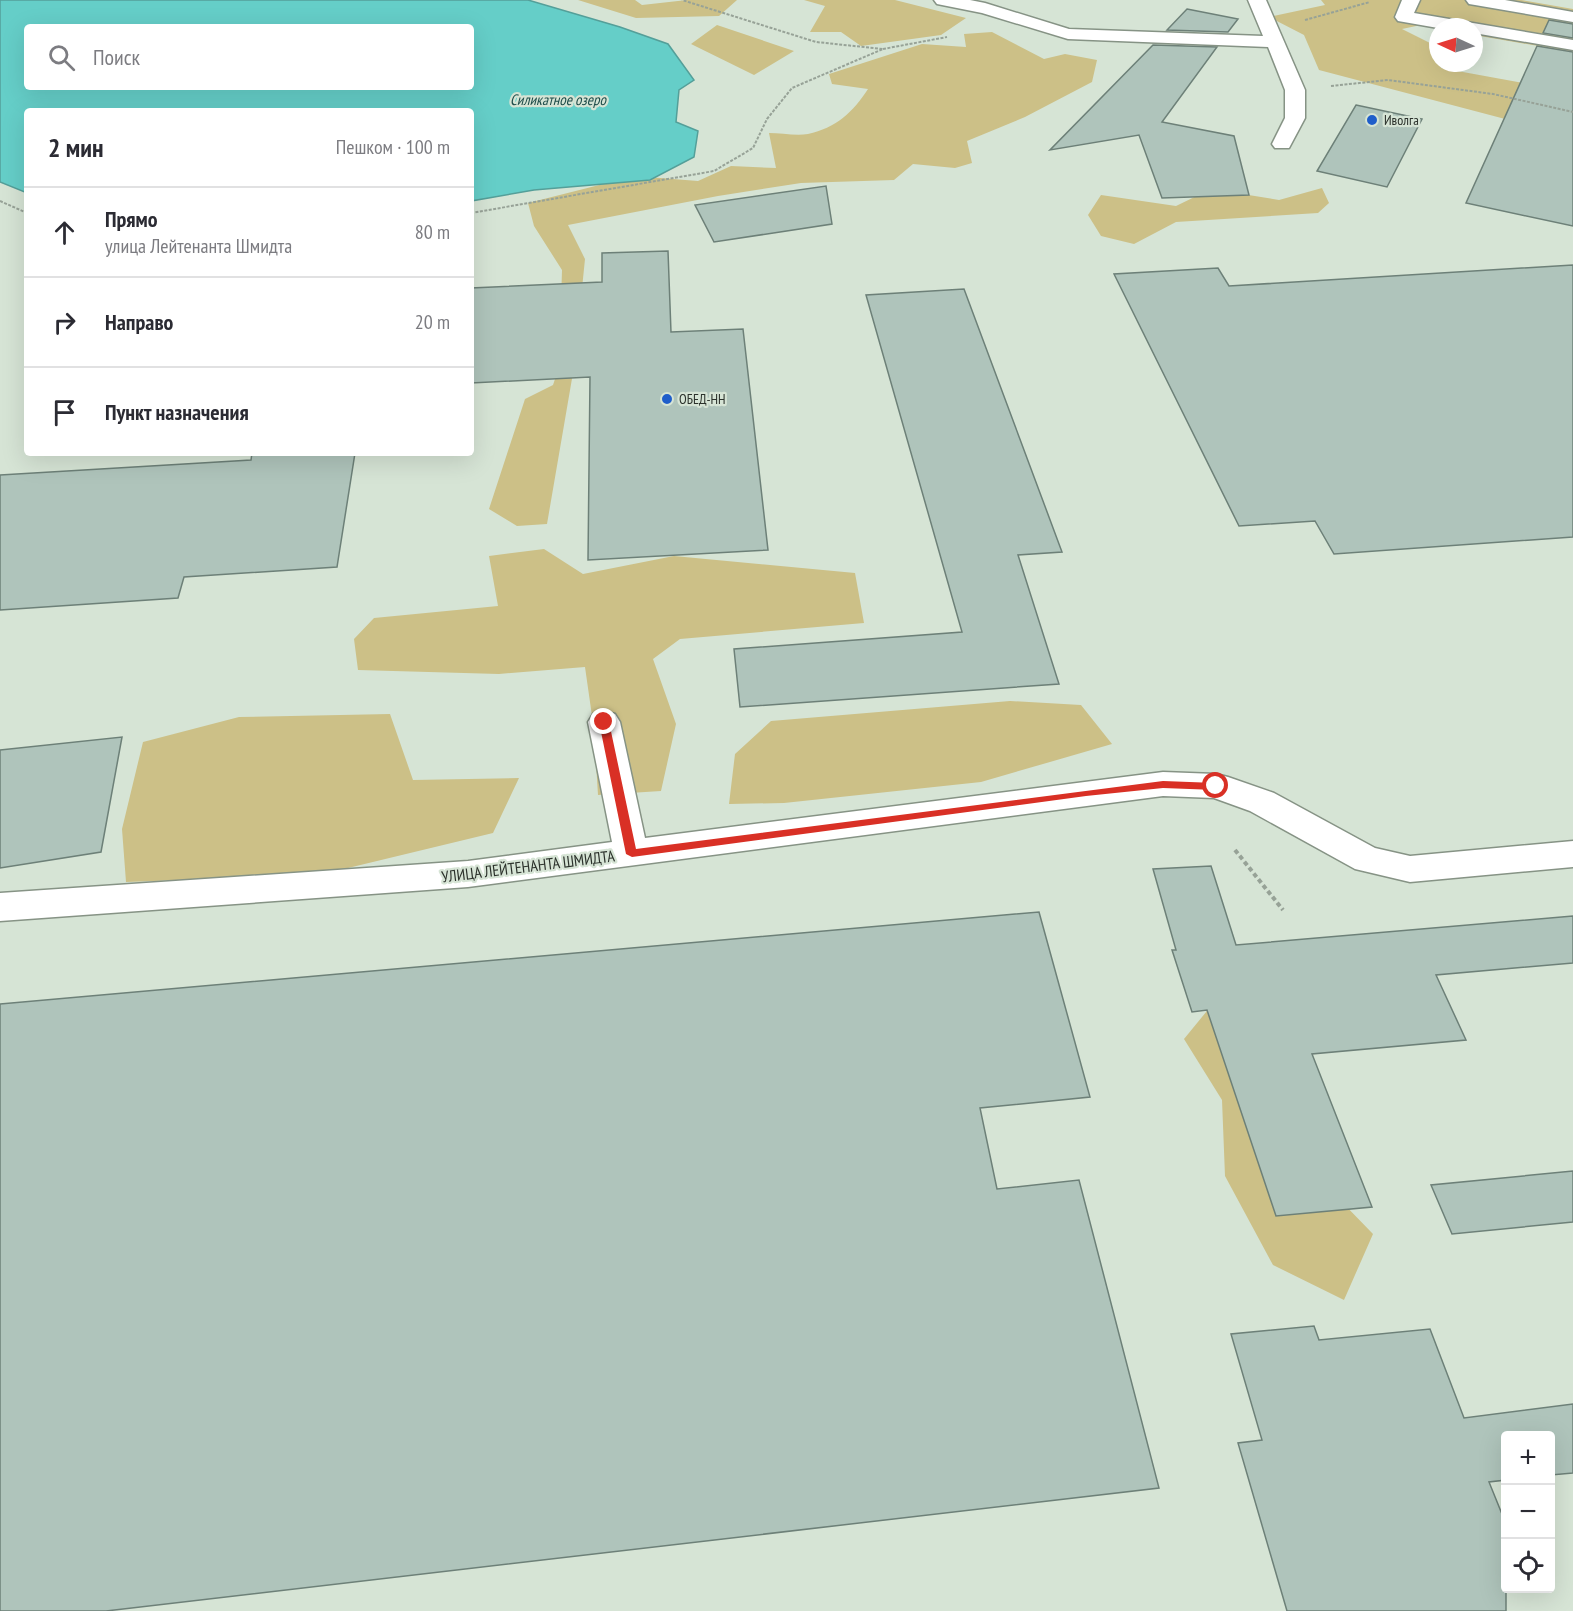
<!DOCTYPE html>
<html lang="ru">
<head>
<meta charset="utf-8">
<style>
  :root { --surface:#fff; --page:#f2f2f3; --text:#2b2b33; --muted:#7c7c81; --line:#e1e1e2 }
  body { margin:0; font-family:"PT Sans Narrow",sans-serif; background:var(--page); color:var(--text) }
  .controls { position:absolute; right:18px; bottom:18px; display:grid; overflow:hidden; border-radius:6px; box-shadow:0 6px 24px #0002 }
  .controls button { width:54px; height:54px; display:grid; place-items:center; padding:0; border:0; border-bottom:2px solid var(--line); background:var(--surface); color:var(--text); font:30px sans-serif }
  .compass { position:absolute; left:1429px; top:18px; width:54px; height:54px; border-radius:50%; background:var(--surface); box-shadow:0 6px 24px #0002; rotate:274deg }
  .stop { position:absolute; width:18px; height:18px; margin:-14px; border:4px solid #d93025; border-radius:50%; background:#fff }
  .stop.end { background:#d93025; border-color:#fff; box-shadow:0 2px 6px #0008 }
  .list { margin:0; padding:0; list-style:none }
  h2 { display:flex; justify-content:space-between; align-items:center; height:78px; margin:0; padding:0 24px; font-size:26px }
  h2 small { font-size:20px; font-weight:400; color:var(--muted) }
  .list li { display:grid; grid-template-columns:39px 1fr auto; gap:18px; align-items:center; box-sizing:border-box; height:90px; padding:0 24px; border-top:2px solid var(--line) }
  .list b { display:block; font-size:22px; white-space:nowrap }
  .list p { margin:0; font-size:20px; white-space:nowrap; color:var(--muted) }
  .list em { font-size:20px; font-style:normal; color:var(--muted) }
  .icon { flex:none; width:33px; height:33px; fill:none; stroke:currentColor; stroke-width:2; stroke-linecap:round; stroke-linejoin:round }
  .map { position:relative; flex:none; width:1573px; height:1611px; overflow:hidden }
  .search { position:absolute; background:var(--surface); box-shadow:0 6px 24px #0002; left:24px; top:24px; width:450px; height:66px; display:flex; align-items:center; gap:15px; box-sizing:border-box; padding:0 21px; border-radius:6px; color:var(--muted); font-size:22px }
  .panel { position:absolute; background:var(--surface); box-shadow:0 6px 24px #0002; left:24px; top:108px; width:450px; height:348px; border-radius:6px }
  .map>svg:first-child { display:block }
  .green { fill:#ccc087 }
  .water { fill:#65cec8; stroke:#549f99; stroke-width:1.5; fill-rule:evenodd }
  .building { fill:#afc4bb; stroke:#6d8078; stroke-width:1.5 }
  .lines { fill:none; stroke-linecap:round; stroke-linejoin:round }
  .minor-casing { stroke:#869385; stroke-width:3 }
  .path-far1 { stroke:#97a297; stroke-width:2; stroke-dasharray:3 1.5; stroke-linecap:butt }
  .path { stroke:#97a297; stroke-width:4; stroke-dasharray:4.5 3; stroke-linecap:butt }
  .minor { fill:#fff; fill-rule:evenodd }
  .route { fill:#d93025 }
  .poi-dot { fill:#1f5eca; stroke:#d6e4d5; stroke-width:2 }
  .labels { text-anchor:middle; stroke-width:4.5; stroke-linejoin:round; paint-order:stroke }
  .far-poi-label { font-size:14px; fill:#2b312b; stroke:#d6e4d5; text-anchor:start }
  .far-water-label { font-size:15px; font-style:italic; fill:#1d4c4a; stroke:#d6e4d5 }
  .street-label { font-size:16px; fill:#2b312b; stroke:#d6e4d5 }
</style>
</head>
<body>
<div class="map">
<svg width="1573" height="1611" viewBox="0 0 1573 1611">
  <rect width="100%" height="100%" fill="#d6e4d5"/>
  <path class="green" d="M 578,0 L 635,0 L 642,5 L 687,0 L 737,0 L 719,16 L 636,18 Z
    M 804,0 L 895,0 L 966,18 L 941,35 L 861,46 L 841,32 L 810,32 L 825,6 Z
    M 1321,0 L 1521,0 L 1573,9 L 1573,52 L 1474,35 L 1474,27 L 1449,19 L 1402,29 L 1434,45 L 1441,68 L 1573,92 L 1547,130 L 1319,70 L 1304,35 L 1269,17 L 1325,5 Z
    M 717,25 L 794,51 L 754,75 L 691,44 Z
    M 992,32 L 1044,59 L 1065,54 L 1097,60 L 1092,82 L 1025,117 L 967,141 L 972,163 L 955,168 L 913,164 L 894,180 L 801,183 L 718,196 L 568,225 L 585,259 L 574,367 L 547,524 L 517,526 L 489,509 L 525,399 L 553,385 L 559,367 L 562,270 L 534,226 L 528,203 L 635,176 L 698,181 L 731,166 L 776,168 L 769,133 C 781,133 796,136 808,134 C 836,128 853,112 868,89 L 832,84 L 829,74 L 922,44 L 966,47 L 964,34 Z
    M 1322,188 L 1329,203 L 1318,213 L 1176,222 L 1134,244 L 1101,236 L 1088,215 L 1101,195 L 1176,206 L 1211,189 L 1279,200 Z
    M 544,549 L 583,574 L 674,556 L 855,573 L 864,623 L 680,639 L 653,659 L 676,724 L 661,791 L 598,795 L 594,730 L 585,667 L 499,674 L 358,670 L 354,639 L 374,618 L 498,606 L 489,556 Z
    M 1010,701 L 1081,705 L 1112,744 L 981,782 L 784,803 L 729,804 L 735,754 L 771,721 Z
    M 390,714 L 413,780 L 519,778 L 493,833 L 319,875 L 126,882 L 122,829 L 143,742 L 239,717 Z
    M 1220,995 L 1307,1166 L 1373,1234 L 1344,1300 L 1273,1265 L 1225,1176 L 1222,1100 L 1184,1039 Z"/>
  <path class="water" d="M 0,0 L 528,0 L 620,27 L 668,44 L 694,80 L 679,90 L 676,122 L 698,131 L 694,157 L 650,180 L 534,190 L 471,201 L 471,111 L 27,111 L 27,193 L 0,182 ZM 27,27 L 471,27 L 471,87 L 27,87 Z"/>
  <path class="building" d="M 1187,9 L 1238,19 L 1228,32 L 1167,30 Z
    M 1549,20 L 1573,24 L 1573,38 L 1543,33 Z
    M 1153,45 L 1217,47 L 1162,122 L 1234,136 L 1249,195 L 1162,198 L 1139,135 L 1050,150 Z
    M 1537,46 L 1573,52 L 1573,226 L 1466,203 Z
    M 1356,105 L 1422,119 L 1387,187 L 1317,171 Z
    M 826,186 L 832,224 L 714,242 L 695,205 Z
    M 668,251 L 671,332 L 743,329 L 768,550 L 588,560 L 590,377 L 471,383 L 471,288 L 602,282 L 602,253 Z
    M 1573,265 L 1573,537 L 1334,554 L 1315,521 L 1239,526 L 1114,274 L 1218,268 L 1229,286 Z
    M 964,289 L 1062,552 L 1018,555 L 1059,684 L 740,707 L 734,649 L 962,632 L 866,295 Z
    M 252,453 L 355,453 L 337,567 L 184,577 L 178,598 L 0,610 L 0,475 L 251,460 Z
    M 122,737 L 101,852 L 0,868 L 0,750 Z
    M 1211,866 L 1236,945 L 1573,916 L 1573,963 L 1436,975 L 1466,1040 L 1312,1054 L 1372,1207 L 1276,1216 L 1207,1010 L 1192,1012 L 1172,950 L 1176,950 L 1153,869 Z
    M 1039,912 L 1090,1097 L 980,1108 L 997,1189 L 1079,1180 L 1159,1488 L 106,1611 L 0,1611 L 0,1004 Z
    M 1573,1171 L 1573,1222 L 1452,1234 L 1431,1185 Z
    M 1314,1326 L 1319,1340 L 1430,1329 L 1464,1418 L 1573,1404 L 1573,1473 L 1551,1475 L 1551,1436 L 1506,1436 L 1506,1480 L 1489,1482 L 1506,1524 L 1506,1611 L 1287,1611 L 1238,1443 L 1262,1440 L 1231,1334 Z"/>
  <g class="lines">
    <g class="minor-casing">
      <path id="minor" d="M 934,0 L 970,0 L 985,3 L 1069,29 L 1263,36 L 1248,0 L 1266,0 L 1305,90 L 1305,118 L 1289,148 L 1275,148 L 1272,144 L 1285,118 L 1285,90 L 1268,47 L 1068,39 L 982,13 L 937,4 Z
        M 1402,0 L 1420,0 L 1414,13 L 1573,40 L 1573,50 L 1474,33 L 1474,27 L 1438,28 L 1398,21 L 1395,17 Z
        M 1466,0 L 1505,0 L 1573,12 L 1573,22 L 1475,5 L 1469,4 Z
        M 604,711 L 615,714 L 620,722 L 645,838 L 1163,772 L 1216,774 L 1228,777 L 1274,793 L 1375,848 L 1410,856 L 1573,841 L 1573,867 L 1410,882 L 1355,869 L 1250,811 L 1214,798 L 1163,796 L 468,887 L 0,921 L 0,893 L 468,861 L 612,842 L 588,722 L 593,714 Z"/>
    </g>
    <path class="path-far1" d="M 1305,20 L 1370,2
      M 883,49 L 947,37
      M 1331,86 L 1388,80 L 1493,94 L 1573,112
      M 0,201 L 27,213
      M 471,213 L 714,171 L 753,148 L 767,119 L 792,88 L 883,49 L 816,42 L 682,0"/>
    <path class="path" d="M 1235,850 L 1283,910"/>
    <use href="#minor" class="minor"/>
  </g>
  <path class="route" d="M 604,719 L 609,722 L 636,849 L 1163,781 L 1216,783 L 1221,786 L 1216,790 L 1163,788 L 1086,796 L 632,857 L 626,854 L 599,722 Z"/>
  <g class="poi-dot">
    <circle cx="1372" cy="120" r="6"/>
    <circle cx="667" cy="399" r="6"/>
  </g>
  <g class="labels">
    <g class="far-poi-label">
      <text x="1384" y="125">Иволга</text>
      <text x="679" y="404">ОБЕД-НН</text>
    </g>
    <g class="far-water-label">
      <text x="558" y="105">Силикатное озеро</text>
    </g>
    <g class="street-label">
      <text transform="translate(528 866) rotate(-7)" y="6">УЛИЦА ЛЕЙТЕНАНТА ШМИДТА</text>
    </g>
  </g>
</svg>
<div class="controls">
<button>+</button>
<button>−</button>
<button><svg class="icon" aria-label="locate" viewBox="0 0 24 24"><circle cx="12" cy="12" r="6"/><path d="M12 2v4M12 18v4M2 12h4M18 12h4"/></svg></button>
</div>
<svg class="compass" viewBox="-18 -18 36 36"><path d="M0-13l5 13h-10z" fill="#e53935"/><path d="M0 13l5-13h-10z" fill="#7c7c81"/></svg>
<div class="stop" style="left:1216px;top:786px"></div>
<div class="stop end" style="left:604px;top:722px"></div>
<div class="search"><svg class="icon" aria-label="search" viewBox="0 0 24 24"><circle cx="10" cy="10" r="6"/><path d="M15 15l6 6"/></svg>Поиск</div>
<section class="panel">
<h2>2 мин<small>Пешком · 100 m</small></h2>
<ul class="list">
<li><svg class="icon" aria-label="ahead" viewBox="0 0 24 24"><path d="M12 20V5M6 11l6-6 6 6"/></svg><div><b>Прямо</b><p>улица Лейтенанта Шмидта</p></div><em>80 m</em></li>
<li><svg class="icon" aria-label="right" viewBox="0 0 24 24"><path d="M7 20v-9h11M14 6l5 5-5 5"/></svg><div><b>Направо</b></div><em>20 m</em></li>
<li><svg class="icon" aria-label="arrive" viewBox="0 0 24 24"><path d="M6 21V4h12l-3 4 3 4H6"/></svg><div><b>Пункт назначения</b></div></li>
</ul>
</section>
</div>
</body>
</html>
